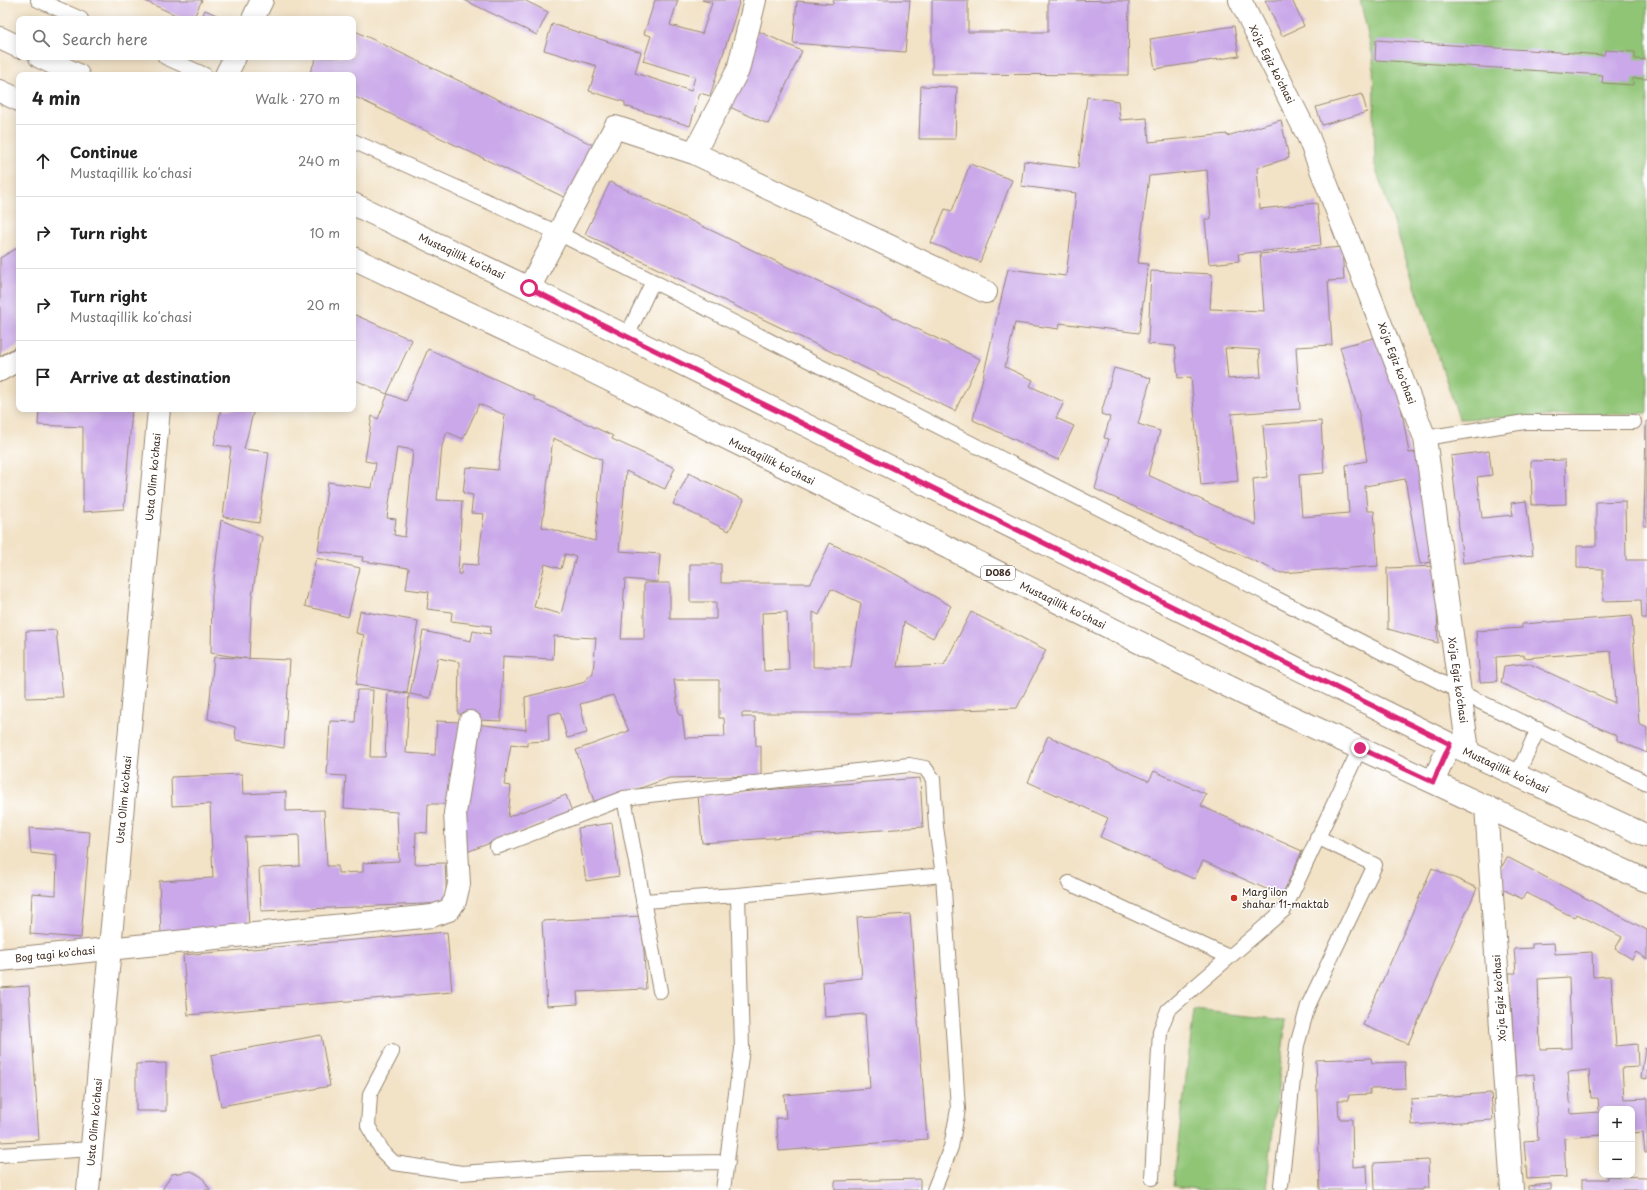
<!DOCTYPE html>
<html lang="en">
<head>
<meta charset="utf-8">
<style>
  :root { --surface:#fff; --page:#f2f2f2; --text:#222; --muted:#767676; --line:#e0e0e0 }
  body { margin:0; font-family:"Playpen Sans",sans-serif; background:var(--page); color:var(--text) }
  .controls { position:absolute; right:12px; bottom:12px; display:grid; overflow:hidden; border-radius:8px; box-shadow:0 2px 10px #0003 }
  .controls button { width:36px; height:36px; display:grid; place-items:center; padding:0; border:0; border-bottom:1px solid var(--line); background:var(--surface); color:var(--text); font:20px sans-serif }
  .stop { position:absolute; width:12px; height:12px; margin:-9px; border:3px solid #db2777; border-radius:50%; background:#fff }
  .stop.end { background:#db2777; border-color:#fff; box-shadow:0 1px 4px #0008 }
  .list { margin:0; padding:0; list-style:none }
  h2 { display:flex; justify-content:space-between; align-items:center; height:52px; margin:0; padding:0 16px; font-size:17px }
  h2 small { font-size:13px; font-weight:400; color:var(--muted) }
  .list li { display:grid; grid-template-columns:26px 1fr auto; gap:12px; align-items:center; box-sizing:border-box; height:72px; padding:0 16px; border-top:1px solid var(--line) }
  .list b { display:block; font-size:15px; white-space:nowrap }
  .list p { margin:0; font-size:13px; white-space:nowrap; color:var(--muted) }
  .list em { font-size:13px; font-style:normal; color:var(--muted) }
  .icon { flex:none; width:22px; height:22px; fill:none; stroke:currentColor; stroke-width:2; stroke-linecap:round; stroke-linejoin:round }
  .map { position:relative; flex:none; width:1647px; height:1190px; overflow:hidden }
  .search { position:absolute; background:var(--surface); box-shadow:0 2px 10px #0003; left:16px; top:16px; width:340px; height:44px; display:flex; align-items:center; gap:10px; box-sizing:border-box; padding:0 14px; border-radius:8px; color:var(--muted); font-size:15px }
  .panel { position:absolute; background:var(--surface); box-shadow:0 2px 10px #0003; left:16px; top:72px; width:340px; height:340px; border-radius:8px }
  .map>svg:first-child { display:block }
  .green { fill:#90c576; stroke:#66784a }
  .building { fill:#caa8e9; fill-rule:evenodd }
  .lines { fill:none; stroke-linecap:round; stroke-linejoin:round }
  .lane-casing { stroke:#968672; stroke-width:16 }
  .street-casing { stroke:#968672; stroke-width:24 }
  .secondary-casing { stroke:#968672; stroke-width:24 }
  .primary-casing { stroke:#968672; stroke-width:24 }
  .lane { stroke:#fff; stroke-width:14 }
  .street { stroke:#fff; stroke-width:22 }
  .secondary { stroke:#fff; stroke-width:22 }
  .primary { stroke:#fff; stroke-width:22 }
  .route { stroke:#db2777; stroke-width:5 }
  .poi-dot { fill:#c8321e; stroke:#fff; stroke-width:1.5 }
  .labels { text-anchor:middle; stroke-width:3; stroke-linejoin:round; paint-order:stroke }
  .shield { fill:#fff; stroke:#766a62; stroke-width:1 }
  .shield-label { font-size:9px; font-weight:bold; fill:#3b2a1e }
  .street-label { font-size:10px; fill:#3b2a1e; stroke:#fff }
  .poi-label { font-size:10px; fill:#3b2a1e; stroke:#fff; text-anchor:start }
</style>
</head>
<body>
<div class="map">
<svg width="1647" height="1190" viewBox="0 0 1647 1190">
  <rect width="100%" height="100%" fill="#fff"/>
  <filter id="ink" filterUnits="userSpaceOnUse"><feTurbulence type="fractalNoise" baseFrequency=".025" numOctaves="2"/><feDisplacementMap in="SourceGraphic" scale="8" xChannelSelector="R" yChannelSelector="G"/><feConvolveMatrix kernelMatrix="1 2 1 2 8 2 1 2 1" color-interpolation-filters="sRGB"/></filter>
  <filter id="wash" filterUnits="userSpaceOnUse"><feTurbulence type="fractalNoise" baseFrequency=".012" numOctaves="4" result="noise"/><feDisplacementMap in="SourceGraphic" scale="16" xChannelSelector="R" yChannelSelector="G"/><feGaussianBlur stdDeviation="0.9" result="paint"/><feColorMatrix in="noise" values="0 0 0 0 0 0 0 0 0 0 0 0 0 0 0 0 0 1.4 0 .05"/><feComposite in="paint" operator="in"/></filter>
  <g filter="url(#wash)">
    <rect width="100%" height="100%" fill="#f2e2c6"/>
    <path class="green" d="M 1360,0 L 1647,0 L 1647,413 L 1459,419 L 1375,166 L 1373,57 Z
      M 1194,1010 L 1286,1020 L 1266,1190 L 1202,1190 L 1173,1186 Z"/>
    <g id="blocks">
      <path class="building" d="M 143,0 L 202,0 L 193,19 L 184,19 Z
        M 464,0 L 524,0 L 548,12 L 537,35 Z
        M 655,0 L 678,0 L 670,25 L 702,34 L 712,3 L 702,0 L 740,0 L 710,96 L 700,93 L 690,126 L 625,106 L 625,102 L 589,91 L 597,66 L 544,50 L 552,24 L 641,52 L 635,73 L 691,91 L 695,77 L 643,61 L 651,36 L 644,34 Z
        M 833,0 L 910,0 L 905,52 L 793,43 L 797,1 L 833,4 Z
        M 932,0 L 968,0 L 968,32 L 1048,32 L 1048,0 L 1129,1 L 1128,75 L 932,74 Z
        M 1265,0 L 1292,0 L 1304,26 L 1282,36 Z
        M 205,10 L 219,16 L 218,19 L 201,19 Z
        M 1234,26 L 1239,56 L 1155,69 L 1150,39 Z
        M 353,30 L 593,145 L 568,199 L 353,96 L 353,75 L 309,74 L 317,57 L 353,57 Z
        M 758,31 L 802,51 L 768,124 L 725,105 Z
        M 1376,40 L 1604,55 L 1605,50 L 1635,52 L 1635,59 L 1647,60 L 1647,79 L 1633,78 L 1633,85 L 1602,83 L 1603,75 L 1375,60 Z
        M 921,86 L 957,87 L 955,139 L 919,139 Z
        M 1362,94 L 1367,112 L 1322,125 L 1316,107 Z
        M 1087,97 L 1118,101 L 1120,120 L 1147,118 L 1149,142 L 1227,134 L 1227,136 L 1281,120 L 1289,158 L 1257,168 L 1260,209 L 1317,203 L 1321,245 L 1238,254 L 1239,261 L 1209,264 L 1205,219 L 1211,219 L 1207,170 L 1149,176 L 1138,263 L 1148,264 L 1139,333 L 1060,323 L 1059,329 L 1015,323 L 1005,367 L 1033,380 L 1030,386 L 1064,402 L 1056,418 L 1074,426 L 1058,460 L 973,420 L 1008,269 L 1066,276 L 1076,193 L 1021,186 L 1024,161 L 1078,168 Z
        M 970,164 L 1012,180 L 980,262 L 931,243 L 945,209 L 952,211 Z
        M 610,182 L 980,359 L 955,411 L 585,234 Z
        M 19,247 L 19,345 L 0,356 L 0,258 Z
        M 1342,247 L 1344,280 L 1328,281 L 1332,345 L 1296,347 L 1300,409 L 1231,414 L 1238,481 L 1201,485 L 1191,377 L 1178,378 L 1175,346 L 1148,344 L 1151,271 L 1212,274 L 1210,309 L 1264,311 L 1260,254 ZM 1225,348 L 1259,350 L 1261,377 L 1228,379 Z
        M 353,314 L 412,340 L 387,394 L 353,379 Z
        M 1384,335 L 1404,405 L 1401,406 L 1409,453 L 1419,452 L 1438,561 L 1420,564 L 1405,479 L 1365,486 L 1367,511 L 1374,511 L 1378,566 L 1281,573 L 1095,489 L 1109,439 L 1104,438 L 1110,417 L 1101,414 L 1114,368 L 1151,378 L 1138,424 L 1160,431 L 1148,475 L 1256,525 L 1253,479 L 1267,477 L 1263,425 L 1321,421 L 1324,473 L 1299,475 L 1302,517 L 1349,513 L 1346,465 L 1367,461 L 1359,414 L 1340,347 Z
        M 428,349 L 535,397 L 534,399 L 613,436 L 612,439 L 675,468 L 665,489 L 626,471 L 619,551 L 660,554 L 658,582 L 625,579 L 621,639 L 644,639 L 644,583 L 670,583 L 670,619 L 716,619 L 716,602 L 690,602 L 690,564 L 721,564 L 721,583 L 811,583 L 830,543 L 897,575 L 951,606 L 933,638 L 904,622 L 897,667 L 944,665 L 971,612 L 1046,650 L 1017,708 L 875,713 L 742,713 L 742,717 L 755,717 L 756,746 L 761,746 L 761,776 L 669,778 L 595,804 L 576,750 L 629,731 L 613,695 L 580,704 L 587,733 L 567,738 L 560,712 L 548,715 L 549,741 L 527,742 L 527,746 L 511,744 L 504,785 L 511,786 L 508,817 L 566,795 L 572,812 L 464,853 L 460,813 L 476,724 L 526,730 L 525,697 L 582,683 L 593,673 L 596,638 L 554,636 L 553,659 L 503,656 L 501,721 L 479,720 L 480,715 L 458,714 L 459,662 L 438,658 L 430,698 L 410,694 L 423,631 L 471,641 L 473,631 L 490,634 L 491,626 L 451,621 L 452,612 L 427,609 L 429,592 L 406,589 L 409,568 L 362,561 L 363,557 L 318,551 L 328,482 L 372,488 L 376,463 L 365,461 L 372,416 L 378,419 L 388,394 L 406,401 ZM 479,404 L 505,415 L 498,470 L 466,467 L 463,493 L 473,495 L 471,513 L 484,514 L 478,565 L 462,564 L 461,574 L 458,574 L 462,501 L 437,500 L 442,446 L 447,432 L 463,439 ZM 553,438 L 602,460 L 595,541 L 542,527 ZM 397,447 L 413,450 L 405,537 L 394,535 L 396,519 L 387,518 ZM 565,554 L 576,556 L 561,614 L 534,607 L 545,564 L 561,569 ZM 831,589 L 861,603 L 851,667 L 813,667 L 813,612 L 819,615 ZM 787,612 L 789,670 L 764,671 L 762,613 ZM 674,680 L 719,680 L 719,718 L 724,718 L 725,737 L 685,738 L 682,715 L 679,715 Z
        M 39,409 L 132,409 L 124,509 L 83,512 L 83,427 L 38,425 Z
        M 221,409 L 254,409 L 244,449 L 269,452 L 259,523 L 223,517 L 231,447 L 214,445 Z
        M 1646,421 L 1647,421 L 1647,526 L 1644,526 Z
        M 1489,451 L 1492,475 L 1477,477 L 1482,518 L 1513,515 L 1511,503 L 1526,501 L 1533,555 L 1463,563 L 1451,456 Z
        M 1565,460 L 1566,504 L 1532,505 L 1531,461 Z
        M 689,473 L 744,500 L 729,531 L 673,504 Z
        M 1625,501 L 1626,560 L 1647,560 L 1647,618 L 1642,618 L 1641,600 L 1603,601 L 1603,569 L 1577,568 L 1577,546 L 1596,546 L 1596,502 Z
        M 221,520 L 262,537 L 252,596 L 249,659 L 211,653 L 212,595 Z
        M 316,558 L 360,568 L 348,617 L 305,606 Z
        M 1436,566 L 1438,643 L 1388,629 L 1387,568 Z
        M 360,611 L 418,621 L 407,693 L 356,685 L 364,635 L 356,633 Z
        M 1632,616 L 1639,724 L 1647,728 L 1647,753 L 1617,740 L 1617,736 L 1501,683 L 1504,666 L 1528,663 L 1615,703 L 1611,651 L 1524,658 L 1524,655 L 1496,657 L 1497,681 L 1480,682 L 1476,631 L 1522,628 L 1522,624 Z
        M 56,630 L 63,697 L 26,698 L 26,631 Z
        M 214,657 L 290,660 L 284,748 L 236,740 L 235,727 L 208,719 Z
        M 357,690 L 373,690 L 370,757 L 385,757 L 388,692 L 409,694 L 406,753 L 435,755 L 437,721 L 460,722 L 451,804 L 428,804 L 427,833 L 416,832 L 415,864 L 445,863 L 447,903 L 261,911 L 259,868 L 300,866 L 299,835 L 245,837 L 249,929 L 161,933 L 159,881 L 213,878 L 210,804 L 172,806 L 171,777 L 242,774 L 243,794 L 286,792 L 286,811 L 324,810 L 327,866 L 338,866 L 338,873 L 363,872 L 363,863 L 399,861 L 397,812 L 344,808 L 346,776 L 327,775 L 330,721 L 355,722 Z
        M 1048,736 L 1149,781 L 1154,771 L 1206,794 L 1201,806 L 1302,851 L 1282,896 L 1203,861 L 1194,879 L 1100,837 L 1108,818 L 1028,782 Z
        M 920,778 L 923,827 L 702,843 L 698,795 Z
        M 612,823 L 619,876 L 586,881 L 578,828 Z
        M 29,828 L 90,832 L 81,938 L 30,934 L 32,893 L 56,895 L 57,856 L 31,853 Z
        M 1507,857 L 1647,930 L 1647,959 L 1636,952 L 1632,959 L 1615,949 L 1622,937 L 1577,914 L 1575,918 L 1526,893 L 1522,899 L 1493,884 Z
        M 1432,868 L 1477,888 L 1408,1044 L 1363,1025 Z
        M 910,914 L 927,1139 L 779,1151 L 776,1118 L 786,1118 L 784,1095 L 870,1088 L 865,1014 L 825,1017 L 823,982 L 862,978 L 857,917 Z
        M 642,916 L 646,989 L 577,992 L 578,1004 L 547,1006 L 542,921 Z
        M 447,932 L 452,992 L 188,1015 L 183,955 Z
        M 1554,943 L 1555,954 L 1592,952 L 1593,977 L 1611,976 L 1616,1046 L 1637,1044 L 1638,1067 L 1622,1068 L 1624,1099 L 1647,1098 L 1647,1153 L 1645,1153 L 1643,1132 L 1632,1133 L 1632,1109 L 1602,1109 L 1602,1135 L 1564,1138 L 1566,1177 L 1527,1179 L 1524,1141 L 1538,1140 L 1534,1074 L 1516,1076 L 1509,973 L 1516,973 L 1514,949 L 1532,948 L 1532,944 ZM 1569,977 L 1571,1048 L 1540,1049 L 1538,979 ZM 1589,1070 L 1591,1098 L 1598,1098 L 1599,1112 L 1571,1114 L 1568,1072 Z
        M 29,986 L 39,1140 L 0,1142 L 0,988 Z
        M 321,1035 L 330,1086 L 221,1106 L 211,1055 Z
        M 1645,1048 L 1647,1049 L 1647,1079 L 1641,1078 Z
        M 1371,1058 L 1372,1063 L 1405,1062 L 1406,1088 L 1370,1089 L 1370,1094 L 1349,1095 L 1348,1100 L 1338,1100 L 1339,1119 L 1352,1119 L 1353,1167 L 1367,1166 L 1368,1190 L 1320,1190 L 1316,1060 Z
        M 166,1063 L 166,1111 L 136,1111 L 136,1064 Z
        M 1491,1093 L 1493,1120 L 1412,1125 L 1411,1099 Z
        M 1428,1160 L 1429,1188 L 1423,1188 L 1423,1190 L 1375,1190 L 1374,1163 Z
        M 191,1171 L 202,1177 L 210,1190 L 162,1190 L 172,1174 Z
        M 1607,1176 L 1647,1177 L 1647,1190 L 1582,1190 L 1582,1179 L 1607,1179 Z
        M 920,1179 L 920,1190 L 835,1190 L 835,1181 Z
        M 1551,1184 L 1551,1190 L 1528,1190 L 1528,1186 Z"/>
    </g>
  </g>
  <g filter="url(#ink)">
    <use href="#blocks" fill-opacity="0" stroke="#968672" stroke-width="1"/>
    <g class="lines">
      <g class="lane-casing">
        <path id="lane" d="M 38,0 L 81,19
          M 165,57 L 205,75
          M 353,141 L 558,233 L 1460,692 L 1647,783
          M 627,336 L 653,281
          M 1425,438 L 1525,422 L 1634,422
          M 1517,775 L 1538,729
          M 624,798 L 660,991
          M 497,847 L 624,798 L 909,765 L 925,768 L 933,779 L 936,827 L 943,875 L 958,1109 L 951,1147 L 934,1190
          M 1069,883 L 1229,957
          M 643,901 L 738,895
          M 392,1052 L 370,1094 L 368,1126 L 383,1152 L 394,1163 L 462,1173 L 583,1164 L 728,1162
          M 0,1155 L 92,1149
          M 1152,1178 L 1160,1031 L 1168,1010 L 1284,910 L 1360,748
          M 1281,1185 L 1297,1045 L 1308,1006 L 1375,865 L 1317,837
          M 723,1190 L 742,1049 L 738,895 L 943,875"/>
      </g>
      <g class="street-casing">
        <path id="street" d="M 1240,0 L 1308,136 L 1425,438 L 1468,751
          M 694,153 L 986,292
          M 529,288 L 615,127 L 694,153 L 738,70 L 755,0
          M 0,370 L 19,359
          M 1486,806 L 1512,1190
          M 0,960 L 432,916 L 449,910 L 455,901 L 459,884 L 455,813 L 470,722"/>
      </g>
      <g class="secondary-casing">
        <g id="secondary">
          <path d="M 253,19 L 262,0"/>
          <path d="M 226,75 L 235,57"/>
          <path id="s1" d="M 88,1190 L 159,409"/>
        </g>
      </g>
      <g class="primary-casing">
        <path id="primary" d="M 0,38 L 19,47
          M 40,57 L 78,75
          M 0,91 L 19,100
          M 353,204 L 529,288 L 1450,744 L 1647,836
          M 353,258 L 579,365 L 1270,707 L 1647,881
          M 1433,782 L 1450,744"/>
      </g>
      <use href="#lane" class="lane"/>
      <use href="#street" class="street"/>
      <use href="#secondary" class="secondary"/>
      <use href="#primary" class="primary"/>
    </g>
  </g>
  <g class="lines" filter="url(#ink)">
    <path class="route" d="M 529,288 L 1450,744 L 1433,782 L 1360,748"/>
  </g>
  <circle class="poi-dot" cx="1234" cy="898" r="4"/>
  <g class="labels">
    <rect class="shield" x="981" y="566" width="34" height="14" rx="3"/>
    <g class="shield-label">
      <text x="998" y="576">D086</text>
    </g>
    <g class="street-label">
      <text transform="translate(1272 64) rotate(63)" y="4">Xoʻja Egiz ko'chasi</text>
      <text transform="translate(462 256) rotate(25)" y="4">Mustaqillik koʻchasi</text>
      <text transform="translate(1397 363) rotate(69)" y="4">Xoʻja Egiz ko'chasi</text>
      <text transform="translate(772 461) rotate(26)" y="4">Mustaqillik koʻchasi</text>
      <text dy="4" stroke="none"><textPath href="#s1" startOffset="716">Usta Olim ko'chasi</textPath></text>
      <text transform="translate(1063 605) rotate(26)" y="4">Mustaqillik koʻchasi</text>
      <text transform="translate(1458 680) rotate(82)" y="4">Xoʻja Egiz ko'chasi</text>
      <text transform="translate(1506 770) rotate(25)" y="4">Mustaqillik koʻchasi</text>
      <text dy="4" stroke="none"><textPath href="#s1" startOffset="392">Usta Olim ko'chasi</textPath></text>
      <text transform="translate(55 954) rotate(-6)" y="4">Bog tagi koʻchasi</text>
      <text transform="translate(1499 998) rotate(-94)" y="4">Xoʻja Egiz ko'chasi</text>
      <text dy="4" stroke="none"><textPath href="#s1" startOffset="68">Usta Olim ko'chasi</textPath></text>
    </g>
    <g class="poi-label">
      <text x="1242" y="896">Marg'ilon<tspan x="1242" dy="12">shahar 11-maktab</tspan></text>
    </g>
  </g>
</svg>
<div class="controls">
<button>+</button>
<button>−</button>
</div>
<div class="stop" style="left:529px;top:288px"></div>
<div class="stop end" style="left:1360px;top:748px"></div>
<div class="search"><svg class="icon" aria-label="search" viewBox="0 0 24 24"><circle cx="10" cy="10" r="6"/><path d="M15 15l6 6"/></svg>Search here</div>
<section class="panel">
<h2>4 min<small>Walk · 270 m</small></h2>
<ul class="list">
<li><svg class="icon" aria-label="ahead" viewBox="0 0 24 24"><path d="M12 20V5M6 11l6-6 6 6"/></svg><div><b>Continue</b><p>Mustaqillik koʻchasi</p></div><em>240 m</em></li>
<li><svg class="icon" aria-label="right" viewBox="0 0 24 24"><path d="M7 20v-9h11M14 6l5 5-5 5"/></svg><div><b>Turn right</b></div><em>10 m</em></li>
<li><svg class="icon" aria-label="right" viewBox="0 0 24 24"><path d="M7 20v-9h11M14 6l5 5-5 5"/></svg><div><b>Turn right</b><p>Mustaqillik koʻchasi</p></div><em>20 m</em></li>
<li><svg class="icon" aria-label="arrive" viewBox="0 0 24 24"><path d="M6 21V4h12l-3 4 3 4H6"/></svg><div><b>Arrive at destination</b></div></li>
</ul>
</section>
</div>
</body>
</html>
